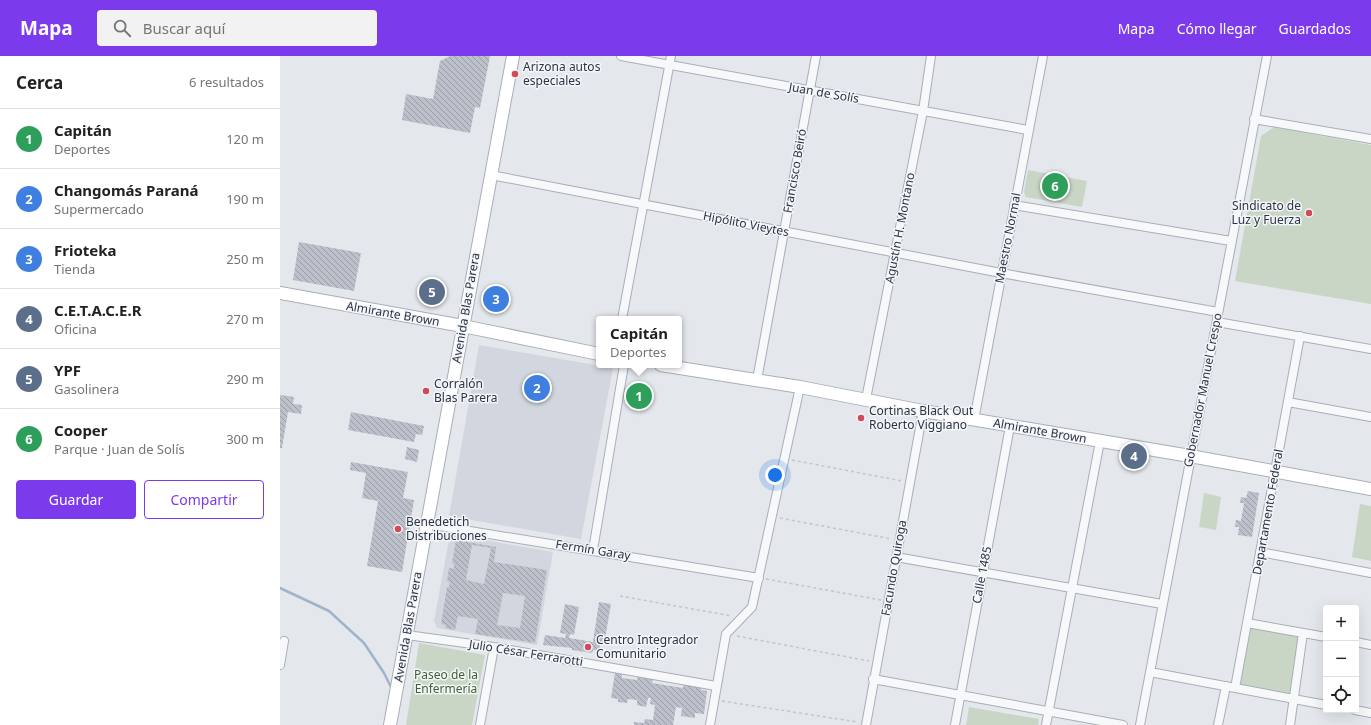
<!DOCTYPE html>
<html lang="es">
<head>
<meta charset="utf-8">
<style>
  :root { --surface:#fff; --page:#f2f2f2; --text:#202124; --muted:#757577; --line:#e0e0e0; --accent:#7c3aed }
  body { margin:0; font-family:"Noto Sans",sans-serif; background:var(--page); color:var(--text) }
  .controls { position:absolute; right:12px; bottom:12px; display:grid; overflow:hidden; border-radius:4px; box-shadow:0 4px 16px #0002 }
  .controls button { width:36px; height:36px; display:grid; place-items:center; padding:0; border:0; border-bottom:1px solid var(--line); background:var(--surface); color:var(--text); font:20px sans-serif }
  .you { position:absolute; left:495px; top:419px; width:14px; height:14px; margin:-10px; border:3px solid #fff; border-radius:50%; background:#1a73e8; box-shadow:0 0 0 6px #1a73e833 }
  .badge { display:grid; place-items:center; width:26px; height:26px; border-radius:50%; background:var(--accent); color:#fff; font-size:13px; font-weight:700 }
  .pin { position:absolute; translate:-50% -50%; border:2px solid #fff; box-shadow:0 1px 4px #0006 }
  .popup { position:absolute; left:316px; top:260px; width:86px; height:52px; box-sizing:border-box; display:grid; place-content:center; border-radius:4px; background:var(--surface); filter:drop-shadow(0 1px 3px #0005); font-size:13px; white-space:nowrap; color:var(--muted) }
  .popup b { font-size:15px; color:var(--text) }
  .popup::after { content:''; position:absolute; left:50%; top:100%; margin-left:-8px; border:8px solid transparent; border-top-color:var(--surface) }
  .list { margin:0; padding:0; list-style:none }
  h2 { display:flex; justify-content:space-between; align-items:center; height:52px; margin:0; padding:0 16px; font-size:17px }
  h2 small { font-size:13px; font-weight:400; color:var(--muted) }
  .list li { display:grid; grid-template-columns:26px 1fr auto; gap:12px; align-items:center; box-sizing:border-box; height:60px; padding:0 16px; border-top:1px solid var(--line) }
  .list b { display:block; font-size:15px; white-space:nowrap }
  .list p { margin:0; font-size:13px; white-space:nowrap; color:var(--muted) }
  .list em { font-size:13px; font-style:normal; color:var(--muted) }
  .actions { display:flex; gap:8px; padding:12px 16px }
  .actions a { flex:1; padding:9px 0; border:1px solid var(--accent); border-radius:4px; text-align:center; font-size:14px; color:var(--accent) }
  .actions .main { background:var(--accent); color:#fff }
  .icon { flex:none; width:22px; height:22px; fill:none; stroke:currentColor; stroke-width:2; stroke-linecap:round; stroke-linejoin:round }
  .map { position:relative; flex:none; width:1091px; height:669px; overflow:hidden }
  header { display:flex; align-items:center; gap:24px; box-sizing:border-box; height:56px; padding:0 20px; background:var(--accent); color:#fff }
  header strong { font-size:19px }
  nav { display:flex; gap:22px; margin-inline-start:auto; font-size:14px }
  .search { width:280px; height:36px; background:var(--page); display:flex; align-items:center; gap:10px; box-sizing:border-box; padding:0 14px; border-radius:4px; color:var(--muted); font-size:15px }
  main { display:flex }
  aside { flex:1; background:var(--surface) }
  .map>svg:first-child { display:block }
  .built { fill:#d2d6de }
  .park { fill:#c9d6c5 }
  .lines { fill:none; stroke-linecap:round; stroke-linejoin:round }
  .stream { stroke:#9fb4cc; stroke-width:2.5 }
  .building { fill:url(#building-back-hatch); fill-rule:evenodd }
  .minor-casing { stroke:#a9aeb7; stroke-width:10 }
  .secondary-casing { stroke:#a9aeb7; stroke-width:14 }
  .path { stroke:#c2c5cb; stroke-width:1.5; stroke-dasharray:3 3; stroke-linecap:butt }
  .minor { stroke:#f7f8fa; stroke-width:8 }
  .secondary { stroke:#fff; stroke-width:12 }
  .poi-dot { fill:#d1495b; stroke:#f4f6f9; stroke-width:1.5 }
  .labels { text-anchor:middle; stroke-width:3; stroke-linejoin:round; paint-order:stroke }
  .poi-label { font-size:12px; fill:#2b3445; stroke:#f4f6f9; text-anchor:start }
  .street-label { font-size:12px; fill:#2b3445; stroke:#f4f6f9 }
  .park-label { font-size:12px; fill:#3f6138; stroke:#f4f6f9 }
</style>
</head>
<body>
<header>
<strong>Mapa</strong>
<div class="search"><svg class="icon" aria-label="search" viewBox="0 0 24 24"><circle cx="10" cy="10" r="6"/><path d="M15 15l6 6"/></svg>Buscar aquí</div>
<nav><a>Mapa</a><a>Cómo llegar</a><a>Guardados</a></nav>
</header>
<main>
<aside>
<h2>Cerca<small>6 resultados</small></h2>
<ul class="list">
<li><span class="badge" style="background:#2e9e5b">1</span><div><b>Capitán</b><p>Deportes</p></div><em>120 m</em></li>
<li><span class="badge" style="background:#3f7fe0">2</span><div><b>Changomás Paraná</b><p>Supermercado</p></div><em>190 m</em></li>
<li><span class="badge" style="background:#3f7fe0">3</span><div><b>Frioteka</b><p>Tienda</p></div><em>250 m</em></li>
<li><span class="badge" style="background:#5c6f8a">4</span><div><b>C.E.T.A.C.E.R</b><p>Oficina</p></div><em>270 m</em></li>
<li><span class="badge" style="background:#5c6f8a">5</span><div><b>YPF</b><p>Gasolinera</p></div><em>290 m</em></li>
<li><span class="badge" style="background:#2e9e5b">6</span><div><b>Cooper</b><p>Parque · Juan de Solís</p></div><em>300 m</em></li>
</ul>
<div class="actions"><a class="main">Guardar</a><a>Compartir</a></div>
</aside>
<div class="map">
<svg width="1091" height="669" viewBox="0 0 1091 669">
  <defs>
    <pattern id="building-back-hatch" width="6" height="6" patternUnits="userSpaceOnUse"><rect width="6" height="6" fill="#bbc0ca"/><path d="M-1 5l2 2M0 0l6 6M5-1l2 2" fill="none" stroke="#989da6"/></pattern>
  </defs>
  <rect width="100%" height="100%" fill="#e4e7ec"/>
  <path class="built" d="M 199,289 L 333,312 L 301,483 L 169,460 Z
    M 170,478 L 273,496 L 257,589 L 157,572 L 154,565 Z"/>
  <path class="park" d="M 994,71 L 1091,89 L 1091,248 L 955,225 L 981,80 Z
    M 748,114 L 807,125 L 802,151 L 746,141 L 744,136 Z
    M 924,437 L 941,441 L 936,474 L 919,471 Z
    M 1080,448 L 1091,450 L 1091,505 L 1072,501 Z
    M 967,567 L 1023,577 L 1015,643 L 955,632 Z
    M 139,587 L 205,599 L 192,669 L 126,669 Z
    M 689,651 L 759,663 L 758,669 L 686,669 Z"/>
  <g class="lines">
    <path class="stream" d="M 0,532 L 49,555 L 84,587 L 104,617 L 112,633"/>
  </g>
  <path class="building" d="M 170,0 L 210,0 L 200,52 L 195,51 L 190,77 L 122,64 L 126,38 L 153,43 L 160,5 Z
    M 19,186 L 81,197 L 74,235 L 13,224 Z
    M 0,339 L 14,341 L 13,348 L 22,349 L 21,358 L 8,356 L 2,392 L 0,392 Z
    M 71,356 L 144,370 L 142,379 L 136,378 L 134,386 L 68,374 Z
    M 127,391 L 139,394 L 137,406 L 125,403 Z
    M 71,406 L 128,416 L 123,442 L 134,444 L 122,516 L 87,510 L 98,445 L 82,442 L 86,417 L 70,414 Z
    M 968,435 L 979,437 L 972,481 L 958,479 L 959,471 L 955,471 L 956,464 L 961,465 L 964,447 L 960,447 L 961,441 L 966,442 Z
    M 176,484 L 216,491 L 214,506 L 267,514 L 255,587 L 195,578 L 198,563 L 178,560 L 175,574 L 165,572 L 166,569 L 161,568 L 167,531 L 169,531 L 170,526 L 167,525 L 169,512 L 174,513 L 174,508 L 172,507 ZM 192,489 L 211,492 L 204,528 L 186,524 ZM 223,537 L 245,540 L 240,572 L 217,569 Z
    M 319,546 L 331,548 L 324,588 L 320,588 L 319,595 L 313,594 L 312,597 L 292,594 L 292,592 L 263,589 L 265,579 L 285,582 L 286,578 L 280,577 L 285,548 L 299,551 L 294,579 L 290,578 L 289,582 L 313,586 Z
    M 335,617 L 342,618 L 342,622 L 357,624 L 358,620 L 373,622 L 372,627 L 403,632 L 404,626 L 422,628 L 421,634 L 427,635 L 424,658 L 415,657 L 415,662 L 401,660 L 402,652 L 396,651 L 393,669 L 354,669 L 354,666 L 364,667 L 365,663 L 373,664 L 375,649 L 370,648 L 371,642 L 368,642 L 366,651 L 357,649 L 357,644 L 348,643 L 347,647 L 338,646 L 338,643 L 331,642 Z"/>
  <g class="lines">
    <g class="minor-casing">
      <path id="minor" d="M 341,0 L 748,74
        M 974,63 L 1091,83
        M 211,119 L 721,217 L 938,256
        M 734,149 L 951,185
        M 342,263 L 391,0
        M 937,266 L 1091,293
        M 477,324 L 536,0
        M 586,343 L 643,55 L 651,0
        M 1008,346 L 1091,361
        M 694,364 L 763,0
        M 147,468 L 479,522
        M 313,494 L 344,309
        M 980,496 L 1091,517
        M 616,501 L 882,548
        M 967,567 L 1046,581
        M 127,579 L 214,591 L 436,630
        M 1076,586 L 1091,589
        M 0,609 L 4,585
        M 870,616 L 1046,649
        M 593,623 L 843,669
        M 955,632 L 1020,280
        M 1075,654 L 1091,657
        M 200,669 L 214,591
        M 430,669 L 446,578 L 472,551 L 520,331
        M 586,669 L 643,355
        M 675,669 L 730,370
        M 766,669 L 820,385
        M 860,669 L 987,0
        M 938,669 L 946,630
        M 1010,669 L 1023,577"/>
    </g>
    <g class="secondary-casing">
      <path id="secondary" d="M 0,237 L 183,270 L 319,298
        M 381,309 L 520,331 L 643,355 L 910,400 L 1091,433
        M 110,669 L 233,0"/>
    </g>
    <path class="path" d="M 512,404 L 622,425
      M 500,462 L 612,483
      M 486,523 L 601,544
      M 340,540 L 452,560
      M 457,580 L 589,605
      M 442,645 L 578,666"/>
    <use href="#minor" class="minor"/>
    <use href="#secondary" class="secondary"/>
  </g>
  <g class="poi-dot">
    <circle cx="235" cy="18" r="4"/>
    <circle cx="1029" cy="157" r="4"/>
    <circle cx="146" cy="335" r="4"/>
    <circle cx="581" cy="362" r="4"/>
    <circle cx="118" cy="473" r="4"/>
    <circle cx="308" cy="591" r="4"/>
  </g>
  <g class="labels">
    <g class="poi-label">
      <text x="243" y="15">Arizona autos<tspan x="243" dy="14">especiales</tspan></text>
      <text x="1021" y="154" text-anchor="end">Sindicato de<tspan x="1021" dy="14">Luz y Fuerza</tspan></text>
      <text x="154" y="332">Corralón<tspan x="154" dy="14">Blas Parera</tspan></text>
      <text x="589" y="359">Cortinas Black Out<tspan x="589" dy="14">Roberto Viggiano</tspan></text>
      <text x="126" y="470">Benedetich<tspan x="126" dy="14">Distribuciones</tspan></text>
      <text x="316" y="588">Centro Integrador<tspan x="316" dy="14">Comunitario</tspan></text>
    </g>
    <g class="street-label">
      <text transform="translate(544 37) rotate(10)" y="4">Juan de Solís</text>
      <text transform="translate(515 115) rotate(-80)" y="4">Francisco Beiró</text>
      <text transform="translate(466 168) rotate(11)" y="4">Hipólito Vieytes</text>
      <text transform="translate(620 172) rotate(-79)" y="4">Agustín H. Montano</text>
      <text transform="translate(728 182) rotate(-79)" y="4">Maestro Normal</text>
      <text transform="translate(186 252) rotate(-80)" y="4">Avenida Blas Parera</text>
      <text transform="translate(113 258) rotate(10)" y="4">Almirante Brown</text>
      <text transform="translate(923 334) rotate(-79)" y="4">Gobernador Manuel Crespo</text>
      <text transform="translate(760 375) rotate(10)" y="4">Almirante Brown</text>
      <text transform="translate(988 456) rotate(-80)" y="4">Departamento Federal</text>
      <text transform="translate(313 494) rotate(9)" y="4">Fermín Garay</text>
      <text transform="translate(614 512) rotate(-80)" y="4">Facundo Quiroga</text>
      <text transform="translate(702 519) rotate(-79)" y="4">Calle 1485</text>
      <text transform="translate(128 571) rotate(-80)" y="4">Avenida Blas Parera</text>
      <text transform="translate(246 597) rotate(9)" y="4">Julio César Ferrarotti</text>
    </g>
    <g class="park-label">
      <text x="166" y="623">Paseo de la<tspan x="166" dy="14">Enfermería</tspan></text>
    </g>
  </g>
</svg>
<div class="controls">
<button>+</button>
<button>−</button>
<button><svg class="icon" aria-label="locate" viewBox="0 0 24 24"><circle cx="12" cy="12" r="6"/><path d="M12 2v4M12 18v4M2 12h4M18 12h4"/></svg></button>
</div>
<div class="you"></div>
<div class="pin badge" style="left:359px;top:340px;background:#2e9e5b">1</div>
<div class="popup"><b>Capitán</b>Deportes</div>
<div class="pin badge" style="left:257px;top:332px;background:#3f7fe0">2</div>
<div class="pin badge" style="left:216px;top:243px;background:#3f7fe0">3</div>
<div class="pin badge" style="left:854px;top:400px;background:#5c6f8a">4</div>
<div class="pin badge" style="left:152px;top:236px;background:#5c6f8a">5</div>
<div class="pin badge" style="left:775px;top:130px;background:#2e9e5b">6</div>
</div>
</main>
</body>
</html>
